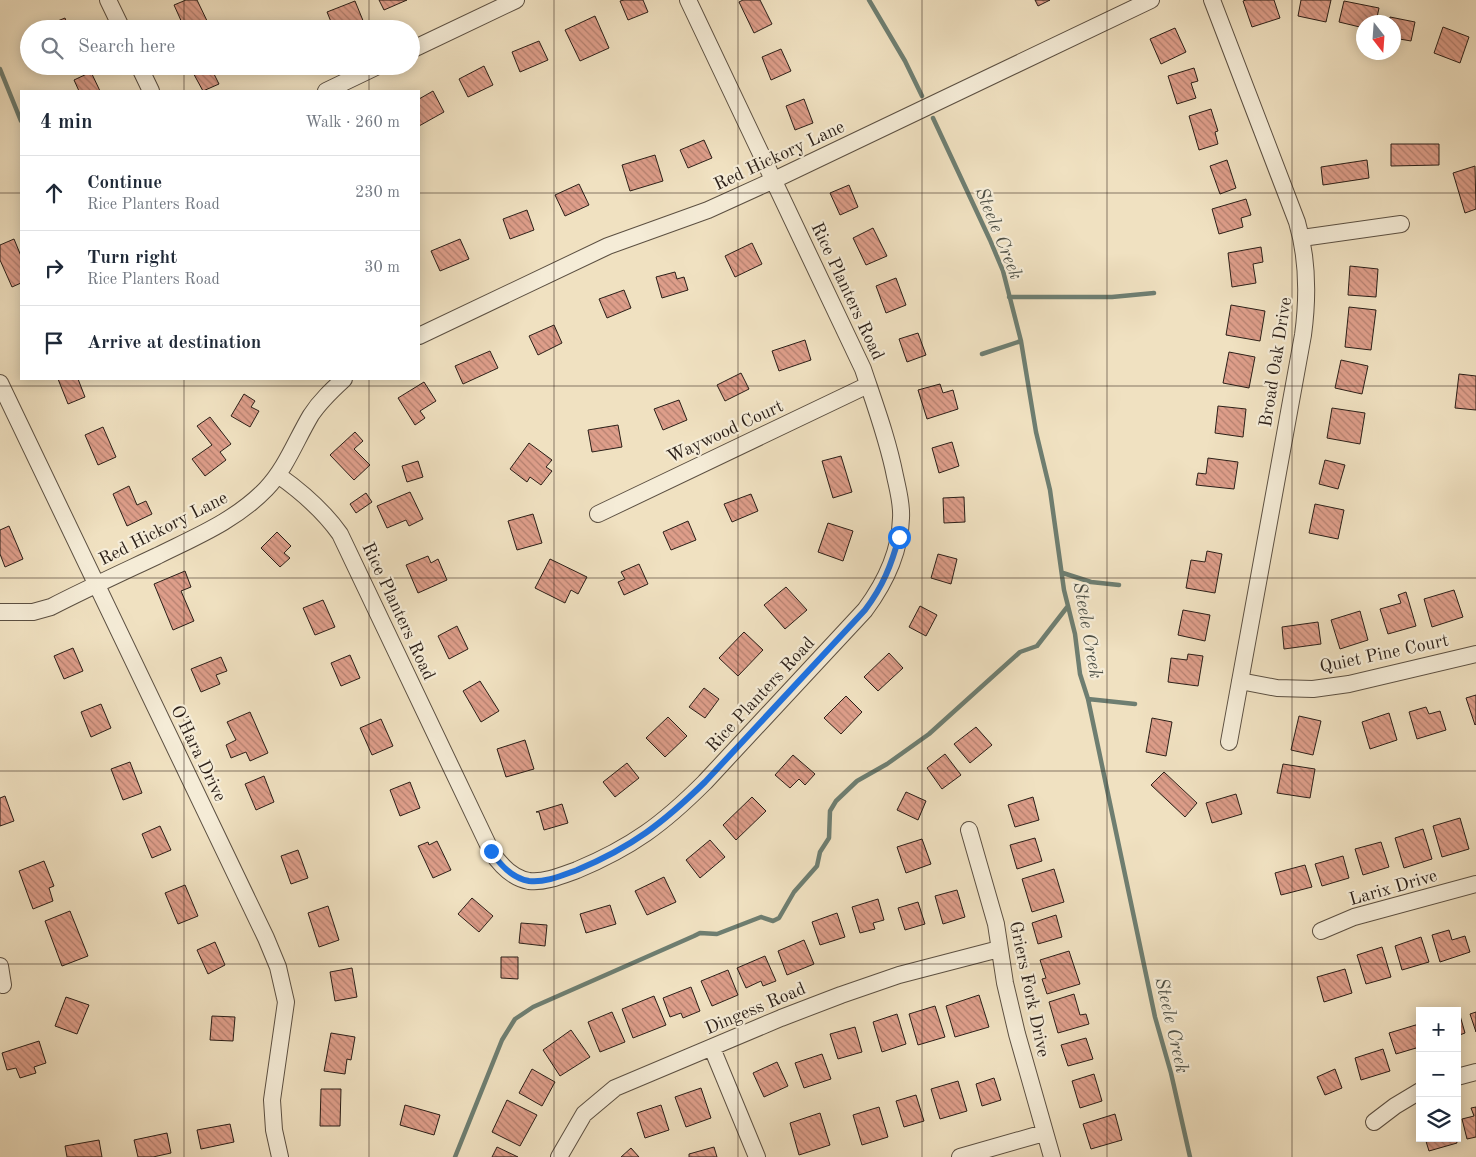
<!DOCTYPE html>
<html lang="en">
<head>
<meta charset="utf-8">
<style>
  :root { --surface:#fff; --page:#f6f6f7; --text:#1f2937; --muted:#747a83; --line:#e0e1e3 }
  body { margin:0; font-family:"Old Standard TT",serif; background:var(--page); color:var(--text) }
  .controls { position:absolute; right:15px; bottom:15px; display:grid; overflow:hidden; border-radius:0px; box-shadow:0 2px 12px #0003 }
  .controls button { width:45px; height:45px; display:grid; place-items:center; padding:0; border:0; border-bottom:1px solid var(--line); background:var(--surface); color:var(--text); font:25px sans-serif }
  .compass { position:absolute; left:1356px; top:15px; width:45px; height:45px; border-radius:50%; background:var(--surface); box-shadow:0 2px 12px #0003; rotate:163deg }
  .stop { position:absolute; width:15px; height:15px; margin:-11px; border:4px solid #1a73e8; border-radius:50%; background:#fff }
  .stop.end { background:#1a73e8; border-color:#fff; box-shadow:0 1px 5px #0008 }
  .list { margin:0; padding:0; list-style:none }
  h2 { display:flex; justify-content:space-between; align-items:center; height:65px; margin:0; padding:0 20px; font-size:21px }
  h2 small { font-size:16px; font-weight:400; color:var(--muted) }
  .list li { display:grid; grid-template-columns:32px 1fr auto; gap:15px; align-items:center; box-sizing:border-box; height:75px; padding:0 20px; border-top:1px solid var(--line) }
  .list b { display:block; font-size:19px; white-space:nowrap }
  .list p { margin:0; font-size:16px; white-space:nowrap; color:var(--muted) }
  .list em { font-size:16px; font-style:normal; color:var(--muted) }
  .icon { flex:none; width:28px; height:28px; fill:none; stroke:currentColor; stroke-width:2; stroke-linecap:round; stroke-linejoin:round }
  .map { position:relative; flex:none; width:1476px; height:1157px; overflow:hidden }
  .search { position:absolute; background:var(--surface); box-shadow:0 2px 12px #0003; left:20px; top:20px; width:400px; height:55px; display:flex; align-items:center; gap:12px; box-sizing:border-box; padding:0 18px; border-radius:28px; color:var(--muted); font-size:19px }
  .panel { position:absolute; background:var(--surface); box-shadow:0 2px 12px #0003; left:20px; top:90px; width:400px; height:290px; border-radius:0px }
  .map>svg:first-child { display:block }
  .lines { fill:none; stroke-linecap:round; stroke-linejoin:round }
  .stream { stroke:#6e7e71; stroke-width:4.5 }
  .building { fill:url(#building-back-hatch); stroke:#2b1f18 }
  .minor-casing { stroke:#5c5042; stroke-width:18 }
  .minor { stroke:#f5ecd7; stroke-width:16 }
  .route { stroke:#1a73e8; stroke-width:6 }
  .grid { fill:none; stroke:#2b1f18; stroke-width:1; stroke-opacity:0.55 }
  .labels { text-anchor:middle; stroke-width:4.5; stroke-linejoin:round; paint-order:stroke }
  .street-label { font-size:18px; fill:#2b1f18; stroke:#f5ecd7 }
  .water-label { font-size:19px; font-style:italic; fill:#4d4f45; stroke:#f5ecd7 }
</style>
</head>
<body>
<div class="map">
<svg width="1476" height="1157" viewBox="0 0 1476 1157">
  <defs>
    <pattern id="building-back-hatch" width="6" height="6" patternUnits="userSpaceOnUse" patternTransform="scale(1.25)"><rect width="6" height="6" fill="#de9e8a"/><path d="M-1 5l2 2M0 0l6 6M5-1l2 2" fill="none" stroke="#b48070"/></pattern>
  </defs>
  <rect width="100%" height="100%" fill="#f0e1c1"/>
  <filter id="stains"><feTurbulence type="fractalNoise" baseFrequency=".004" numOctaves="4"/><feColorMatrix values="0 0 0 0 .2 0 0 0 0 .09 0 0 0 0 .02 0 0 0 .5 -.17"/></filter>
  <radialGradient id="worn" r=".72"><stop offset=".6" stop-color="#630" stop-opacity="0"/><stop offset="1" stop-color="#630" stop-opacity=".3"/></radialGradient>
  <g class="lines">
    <path class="stream" d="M 869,0 L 905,61 L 922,96
      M 0,69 L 21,121
      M 933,118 L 990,240 L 1003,271 L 1021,341 L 1036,432 L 1050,490 L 1064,590 L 1075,634 L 1080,674 L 1088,699 L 1155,1017 L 1171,1073 L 1190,1157
      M 1009,297 L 1112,297 L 1154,293
      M 982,354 L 1021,341
      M 1063,573 L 1091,582 L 1119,585
      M 1088,699 L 1135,704
      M 455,1157 L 502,1040 L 515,1019 L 533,1007 L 694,936 L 700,933 L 717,934 L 761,917 L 773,921 L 779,918 L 794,892 L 817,866 L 820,852 L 829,838 L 830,811 L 836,801 L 857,781 L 887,764 L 929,734 L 1020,652 L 1037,646 L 1068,606"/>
  </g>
  <path class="building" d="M 186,0 L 197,0 L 210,27 L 207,29 L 175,29 L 183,25 L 174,5 Z
    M 379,0 L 407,0 L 384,10 Z
    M 624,0 L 643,0 L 648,12 L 628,20 L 620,1 Z
    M 743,0 L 760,0 L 772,24 L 754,33 L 739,2 Z
    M 1035,0 L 1050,0 L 1038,6 Z
    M 1246,0 L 1274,0 L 1280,18 L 1252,27 L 1243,1 Z
    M 1301,0 L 1331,0 L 1326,22 L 1298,16 Z
    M 355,1 L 364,23 L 351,29 L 334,29 L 327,12 Z
    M 1344,1 L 1379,8 L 1376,22 L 1364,22 L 1364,28 L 1339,22 Z
    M 595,16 L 609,48 L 580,61 L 565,30 Z
    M 1390,17 L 1415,22 L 1411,41 L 1394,38 L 1394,22 L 1389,22 Z
    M 65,18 L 69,29 L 46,29 L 45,26 Z
    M 1443,27 L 1469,37 L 1460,63 L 1434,53 Z
    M 1175,28 L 1186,52 L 1161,64 L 1150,39 Z
    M 539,41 L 548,60 L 520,72 L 512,52 Z
    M 781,49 L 791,71 L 771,80 L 762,57 Z
    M 196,66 L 210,66 L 219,84 L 203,91 L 191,69 Z
    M 484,66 L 493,85 L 468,97 L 459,79 Z
    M 1194,68 L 1198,81 L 1191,83 L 1196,98 L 1177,104 L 1168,76 Z
    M 91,72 L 100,91 L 79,91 L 74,80 Z
    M 433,91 L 444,112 L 419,126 L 419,99 Z
    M 804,99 L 813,123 L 795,130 L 786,106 Z
    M 1211,109 L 1218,131 L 1215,132 L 1218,144 L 1199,150 L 1189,116 Z
    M 704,140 L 712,158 L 688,168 L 680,150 Z
    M 1391,144 L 1439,144 L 1439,165 L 1391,166 Z
    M 655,155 L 663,181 L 630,191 L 622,165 Z
    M 1227,160 L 1236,188 L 1220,194 L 1210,166 Z
    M 1367,160 L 1369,178 L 1323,185 L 1321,167 Z
    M 1475,166 L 1476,209 L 1465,213 L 1453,173 Z
    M 579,184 L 589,205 L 565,216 L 555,195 Z
    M 849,185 L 858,207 L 840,215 L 830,193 Z
    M 1246,199 L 1251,215 L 1241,218 L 1243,227 L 1219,234 L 1212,209 Z
    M 527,210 L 534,230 L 510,239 L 503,219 Z
    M 873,228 L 887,256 L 866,265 L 853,238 Z
    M 14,239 L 21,256 L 21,283 L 12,287 L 0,260 L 0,245 Z
    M 460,239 L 469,259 L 440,271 L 431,251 Z
    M 752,243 L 762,264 L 735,277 L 725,256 Z
    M 1261,247 L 1263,262 L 1253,264 L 1256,283 L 1232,287 L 1228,253 Z
    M 1350,266 L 1378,269 L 1376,297 L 1348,295 Z
    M 675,272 L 677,279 L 684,277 L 688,290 L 662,298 L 656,277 Z
    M 896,278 L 906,305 L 886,313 L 876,286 Z
    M 624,290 L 631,308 L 607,318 L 599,299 Z
    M 1231,305 L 1265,311 L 1260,341 L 1226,335 Z
    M 1349,307 L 1376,310 L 1371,350 L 1345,347 Z
    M 554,325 L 562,343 L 538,355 L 529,336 Z
    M 918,333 L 926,355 L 907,362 L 899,339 Z
    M 805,340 L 811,360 L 779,371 L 772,351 Z
    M 490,351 L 498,368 L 463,384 L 455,366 Z
    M 1229,352 L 1255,357 L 1249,388 L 1223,383 Z
    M 1341,360 L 1368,366 L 1362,394 L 1335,388 Z
    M 741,373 L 749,389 L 725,401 L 717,385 Z
    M 1459,374 L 1476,376 L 1476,410 L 1455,408 Z
    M 58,379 L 78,379 L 85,397 L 68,404 Z
    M 424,382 L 436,401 L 420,411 L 425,418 L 415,425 L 398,398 Z
    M 940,384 L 943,393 L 953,390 L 958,409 L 927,419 L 918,390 Z
    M 244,394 L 255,401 L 251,407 L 259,411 L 250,427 L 231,416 Z
    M 679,400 L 687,420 L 663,430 L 654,409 Z
    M 1218,406 L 1246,409 L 1243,437 L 1215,433 Z
    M 1332,408 L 1365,413 L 1360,444 L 1327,438 Z
    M 210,417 L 231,444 L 220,452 L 226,460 L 205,476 L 192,459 L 212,445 L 197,426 Z
    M 618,425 L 622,447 L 592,452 L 588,430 Z
    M 103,427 L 116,457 L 98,465 L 85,435 Z
    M 355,432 L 363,441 L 354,449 L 370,465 L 354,480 L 330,455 Z
    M 952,442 L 959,466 L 939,473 L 932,448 Z
    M 529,443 L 552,460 L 546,467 L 552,471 L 541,485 L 530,477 L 527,482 L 510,469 Z
    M 841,456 L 852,492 L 833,498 L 822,461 Z
    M 1208,458 L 1238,462 L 1234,489 L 1196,485 L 1198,473 L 1206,474 Z
    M 1325,460 L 1345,465 L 1338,489 L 1319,484 Z
    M 418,461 L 423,477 L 407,482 L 402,466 Z
    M 129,486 L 137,505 L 146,501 L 152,514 L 127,526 L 113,494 Z
    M 410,492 L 423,519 L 409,526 L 406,520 L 387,528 L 377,506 Z
    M 366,493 L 372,502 L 356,513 L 350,504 Z
    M 751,494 L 758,511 L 732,522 L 724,504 Z
    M 964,497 L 965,522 L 944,523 L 943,498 Z
    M 1315,504 L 1344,510 L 1338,539 L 1309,533 Z
    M 533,514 L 542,543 L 517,550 L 508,521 Z
    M 688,521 L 696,540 L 671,550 L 663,532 Z
    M 828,523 L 853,531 L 843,561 L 818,552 Z
    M 9,526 L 23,559 L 5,567 L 0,554 L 0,530 Z
    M 277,532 L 291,546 L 284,553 L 290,558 L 280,567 L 261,548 Z
    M 1207,551 L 1222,554 L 1215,593 L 1186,588 L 1191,560 L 1205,562 Z
    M 938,554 L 957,559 L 951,584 L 931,578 Z
    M 428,556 L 431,563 L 438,559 L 447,580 L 418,593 L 406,565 Z
    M 550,559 L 587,577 L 578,594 L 571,590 L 565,603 L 535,588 Z
    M 639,564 L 648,584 L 624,595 L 618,582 L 625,579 L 621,572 Z
    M 185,571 L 191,587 L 181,591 L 194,621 L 173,630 L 154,584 Z
    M 786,587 L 807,610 L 785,629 L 764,605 Z
    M 1454,590 L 1463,617 L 1432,627 L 1424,599 Z
    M 1406,592 L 1416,626 L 1388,634 L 1380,609 L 1401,603 L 1398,595 Z
    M 323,600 L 335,627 L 315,635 L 303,608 Z
    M 920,606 L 937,615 L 926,636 L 909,627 Z
    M 1183,610 L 1210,615 L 1205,641 L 1178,635 Z
    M 1360,611 L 1368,640 L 1340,649 L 1331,620 Z
    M 1318,622 L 1321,644 L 1284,649 L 1282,627 Z
    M 457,626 L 468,649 L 449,659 L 438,636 Z
    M 744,632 L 763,650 L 738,676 L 719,658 Z
    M 73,648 L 83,671 L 64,679 L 54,656 Z
    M 889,653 L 903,668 L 878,691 L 864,677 Z
    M 1188,654 L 1203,656 L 1198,686 L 1168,682 L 1171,658 L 1187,660 Z
    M 350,655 L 360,678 L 341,686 L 331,663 Z
    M 221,657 L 227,671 L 216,675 L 220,684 L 201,692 L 191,669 Z
    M 480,681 L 499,711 L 481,722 L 463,691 Z
    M 704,688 L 719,699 L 705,718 L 689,707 Z
    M 1476,695 L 1476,724 L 1475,725 L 1466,698 Z
    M 846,696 L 862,712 L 841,734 L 824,718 Z
    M 101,704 L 111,728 L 91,737 L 81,712 Z
    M 1426,707 L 1429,714 L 1440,711 L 1446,730 L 1417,739 L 1409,712 Z
    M 250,712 L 268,753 L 250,761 L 246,752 L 231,758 L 226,745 L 236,740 L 227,722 Z
    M 1389,713 L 1397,740 L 1370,749 L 1362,722 Z
    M 1299,716 L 1321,721 L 1313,755 L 1291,750 Z
    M 668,717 L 687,736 L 665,757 L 646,738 Z
    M 1152,718 L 1172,722 L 1166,756 L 1146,752 Z
    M 381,719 L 393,746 L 372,755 L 360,728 Z
    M 976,727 L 992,745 L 970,763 L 954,744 Z
    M 525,740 L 534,769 L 506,777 L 497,749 Z
    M 945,754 L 961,775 L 942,789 L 927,768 Z
    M 793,755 L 815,774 L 805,785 L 799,779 L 790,788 L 775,775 Z
    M 130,762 L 142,793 L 123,800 L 111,769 Z
    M 627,763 L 639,778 L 615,797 L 603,782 Z
    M 1283,764 L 1315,769 L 1310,798 L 1277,793 Z
    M 1164,772 L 1197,803 L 1185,817 L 1151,785 Z
    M 264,776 L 274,802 L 256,810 L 245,784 Z
    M 410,782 L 420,808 L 400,816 L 390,790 Z
    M 906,792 L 926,801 L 918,820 L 897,810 Z
    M 1236,794 L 1242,814 L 1212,823 L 1206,803 Z
    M 5,796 L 14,821 L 0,826 L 0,798 Z
    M 752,797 L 766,811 L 736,840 L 723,825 Z
    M 1033,797 L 1039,820 L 1015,827 L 1008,805 Z
    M 562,804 L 568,823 L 544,830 L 539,812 L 536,812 Z
    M 1460,818 L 1469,849 L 1442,857 L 1433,826 Z
    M 160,826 L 171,850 L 152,858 L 142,834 Z
    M 1423,829 L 1432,859 L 1404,868 L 1395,838 Z
    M 1035,838 L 1042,861 L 1017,869 L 1010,845 Z
    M 922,839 L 931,864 L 906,873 L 897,847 Z
    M 710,840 L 725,857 L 700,878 L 686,860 Z
    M 437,841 L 451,870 L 433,878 L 418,846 L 428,842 L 429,845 Z
    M 1381,842 L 1389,867 L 1363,875 L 1355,849 Z
    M 298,850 L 308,878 L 291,884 L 281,856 Z
    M 1343,856 L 1349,878 L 1322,886 L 1315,864 Z
    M 44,861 L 54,886 L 49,888 L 53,901 L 33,909 L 19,871 Z
    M 1305,865 L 1312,887 L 1281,895 L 1275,873 Z
    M 1054,869 L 1064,902 L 1032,912 L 1022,879 Z
    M 664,877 L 676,902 L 647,915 L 635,891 Z
    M 185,885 L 198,916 L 178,924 L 165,893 Z
    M 957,890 L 965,917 L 943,924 L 935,896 Z
    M 472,898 L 493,916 L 479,932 L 458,914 Z
    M 878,899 L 884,920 L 873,923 L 875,929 L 860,933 L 852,907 Z
    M 918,902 L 925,924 L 905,930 L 898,908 Z
    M 610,905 L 616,924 L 586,933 L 580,914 Z
    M 328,906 L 339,940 L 319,947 L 308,913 Z
    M 70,911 L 88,956 L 62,966 L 45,921 Z
    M 837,913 L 845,937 L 820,945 L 812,922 Z
    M 1056,915 L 1062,937 L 1038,944 L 1032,923 Z
    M 521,923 L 547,925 L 545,946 L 519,943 Z
    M 1449,930 L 1452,940 L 1465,936 L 1470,952 L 1440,962 L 1432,935 Z
    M 1421,937 L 1429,962 L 1402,970 L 1395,946 Z
    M 804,940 L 814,964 L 787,975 L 778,951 Z
    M 215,942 L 225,965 L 208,974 L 197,950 Z
    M 1382,947 L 1391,977 L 1366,984 L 1357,955 Z
    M 1069,951 L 1080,984 L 1047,994 L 1042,979 L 1046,978 L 1040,960 Z
    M 765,956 L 776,981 L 763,986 L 761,981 L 746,988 L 737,968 Z
    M 501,957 L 518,957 L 518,979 L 501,978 Z
    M 352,968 L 357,997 L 335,1001 L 330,972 Z
    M 1345,969 L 1352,993 L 1324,1002 L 1317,977 Z
    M 728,970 L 738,995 L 712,1006 L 701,981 Z
    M 691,987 L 700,1011 L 683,1018 L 681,1013 L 670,1017 L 663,998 Z
    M 1074,994 L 1080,1015 L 1086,1014 L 1089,1024 L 1058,1033 L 1049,1002 Z
    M 979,995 L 989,1027 L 955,1037 L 946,1006 Z
    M 654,996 L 666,1025 L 633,1038 L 622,1009 Z
    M 66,997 L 89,1005 L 77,1034 L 55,1026 Z
    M 935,1006 L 945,1037 L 918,1045 L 909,1014 Z
    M 612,1012 L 625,1042 L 600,1052 L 588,1022 Z
    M 1459,1012 L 1465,1033 L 1457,1036 L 1457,1013 Z
    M 1476,1012 L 1476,1032 L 1470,1014 Z
    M 897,1014 L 906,1044 L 882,1052 L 873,1022 Z
    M 212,1016 L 235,1017 L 233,1041 L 210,1040 Z
    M 1419,1024 L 1420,1059 L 1416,1048 L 1396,1054 L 1389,1033 Z
    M 855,1027 L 862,1052 L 838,1059 L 830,1034 Z
    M 571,1030 L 590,1057 L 560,1076 L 543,1050 Z
    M 331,1033 L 355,1037 L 351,1060 L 347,1059 L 345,1074 L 324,1071 Z
    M 1086,1038 L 1093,1059 L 1068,1066 L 1061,1045 Z
    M 39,1041 L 46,1063 L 34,1067 L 36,1073 L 20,1078 L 16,1068 L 7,1070 L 2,1053 Z
    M 1383,1049 L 1390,1071 L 1361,1080 L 1355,1058 Z
    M 822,1054 L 831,1079 L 804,1088 L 795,1063 Z
    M 777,1062 L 788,1086 L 764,1097 L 753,1073 Z
    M 532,1069 L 555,1082 L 542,1106 L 519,1093 Z
    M 1335,1069 L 1342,1088 L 1325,1095 L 1317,1077 Z
    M 1094,1074 L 1102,1101 L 1080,1108 L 1072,1081 Z
    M 994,1078 L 1001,1100 L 982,1106 L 976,1084 Z
    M 958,1081 L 967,1111 L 940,1119 L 931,1089 Z
    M 701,1088 L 711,1118 L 686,1127 L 675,1097 Z
    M 321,1089 L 341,1089 L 340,1126 L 320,1126 Z
    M 916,1095 L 924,1121 L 904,1127 L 896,1101 Z
    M 507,1100 L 537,1115 L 520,1146 L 492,1132 Z
    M 405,1105 L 440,1115 L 434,1135 L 400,1125 Z
    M 661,1105 L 669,1130 L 645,1138 L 637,1113 Z
    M 879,1107 L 888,1137 L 862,1145 L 853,1115 Z
    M 1476,1107 L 1476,1137 L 1467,1139 L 1462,1119 L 1474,1116 L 1471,1108 Z
    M 820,1113 L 830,1145 L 799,1155 L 790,1123 Z
    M 1115,1114 L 1122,1140 L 1091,1149 L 1083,1124 Z
    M 230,1124 L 234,1142 L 201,1149 L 197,1130 Z
    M 167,1133 L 171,1153 L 153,1157 L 138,1157 L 134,1140 Z
    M 1425,1138 L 1456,1138 L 1457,1143 L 1429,1151 Z
    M 99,1140 L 102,1157 L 67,1157 L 65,1146 Z
    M 497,1147 L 518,1157 L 492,1157 Z
    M 714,1147 L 717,1157 L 689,1157 L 689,1154 Z
    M 631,1148 L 639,1157 L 621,1157 Z"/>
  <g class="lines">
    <g class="minor-casing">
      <path id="minor" d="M 108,0 L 122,29
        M 1212,0 L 1297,222 C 1308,259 1308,298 1303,335 L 1229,742
        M 411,50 L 516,0
        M 139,66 L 151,91
        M 326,91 L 378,66
        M 1302,238 L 1401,224
        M 419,336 L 608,246 L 708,210 L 774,180 L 1151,0
        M 0,383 L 266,938 L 278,967 L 286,1002 L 272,1100 L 274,1130 L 280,1157
        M 278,475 C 302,492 323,510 340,534 L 491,851 C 500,865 512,878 529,881 C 545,883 563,875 577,870 C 632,847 663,824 705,782 L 865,610 C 885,583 900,553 901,518 C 902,504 898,490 895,476 C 888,440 875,405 863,369 L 688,0
        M 598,514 L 868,385
        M 0,612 L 33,612 L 51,607 C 86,589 121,573 157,556 C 195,537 235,521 266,489 C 286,468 296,440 311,415 C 320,401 332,390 344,379
        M 1240,681 L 1277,688 L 1313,689 L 1349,684 L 1476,654
        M 969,830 L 996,924 L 1005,983 L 1017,1034 L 1052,1157
        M 1321,931 L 1354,917 L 1476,884
        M 0,966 L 3,985
        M 712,1048 L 757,1157
        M 1457,1077 L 1476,1072
        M 1374,1122 L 1395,1106 L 1420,1091
        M 559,1157 L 584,1114 L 615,1088 L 781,1018 L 841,995 L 899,975 L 999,949
        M 960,1157 L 1044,1133"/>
    </g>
    <use href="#minor" class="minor"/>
  </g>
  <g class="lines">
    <path class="route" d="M 491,851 C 500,865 512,878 529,881 C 545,883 563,875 577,870 C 632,847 663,823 705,782 L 865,610 C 883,586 891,566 899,537"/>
  </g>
  <path class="grid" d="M 184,0 L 184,29M 369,0 L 369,29M 554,0 L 554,1157M 738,0 L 738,1157M 922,0 L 922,1157M 1107,0 L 1107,1157M 1292,0 L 1292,1157M 184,66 L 184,91M 369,66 L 369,91M 0,193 L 21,193M 419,193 L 1476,193M 184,379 L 184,1157M 369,379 L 369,1157M 0,386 L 1476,386M 0,578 L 1476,578M 0,771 L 1476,771M 0,964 L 1476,964"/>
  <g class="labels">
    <g class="street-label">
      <text transform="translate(779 155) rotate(-25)" y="6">Red Hickory Lane</text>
      <text transform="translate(848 291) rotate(65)" y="6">Rice Planters Road</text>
      <text transform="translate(1275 362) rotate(-81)" y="6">Broad Oak Drive</text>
      <text transform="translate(725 431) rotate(-25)" y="6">Waywood Court</text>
      <text transform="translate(163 528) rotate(-27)" y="6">Red Hickory Lane</text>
      <text transform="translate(399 611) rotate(65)" y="6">Rice Planters Road</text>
      <text transform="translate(1384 653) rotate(-12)" y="6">Quiet Pine Court</text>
      <text transform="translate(760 694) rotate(-47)" y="6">Rice Planters Road</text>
      <text transform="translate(199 753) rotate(64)" y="6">O'Hara Drive</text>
      <text transform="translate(1393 887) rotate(-16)" y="6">Larix Drive</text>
      <text transform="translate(1030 989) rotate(78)" y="6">Griers Fork Drive</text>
      <text transform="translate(755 1008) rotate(-23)" y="6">Dingess Road</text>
    </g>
    <g class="water-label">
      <text transform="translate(1000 233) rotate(68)" y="7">Steele Creek</text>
      <text transform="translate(1089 630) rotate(80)" y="7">Steele Creek</text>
      <text transform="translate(1173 1025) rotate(77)" y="7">Steele Creek</text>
    </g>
  </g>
  <rect width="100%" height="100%" filter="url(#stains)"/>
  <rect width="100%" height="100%" fill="url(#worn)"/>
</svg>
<div class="controls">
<button>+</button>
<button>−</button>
<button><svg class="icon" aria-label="layers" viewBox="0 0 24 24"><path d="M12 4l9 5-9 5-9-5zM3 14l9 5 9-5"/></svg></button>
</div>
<svg class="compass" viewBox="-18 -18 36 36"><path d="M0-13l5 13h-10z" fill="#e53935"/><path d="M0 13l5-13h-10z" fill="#747a83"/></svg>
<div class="stop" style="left:899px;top:537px"></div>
<div class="stop end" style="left:491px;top:851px"></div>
<div class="search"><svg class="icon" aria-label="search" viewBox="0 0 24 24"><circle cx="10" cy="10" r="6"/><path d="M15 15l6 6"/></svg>Search here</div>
<section class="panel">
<h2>4 min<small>Walk · 260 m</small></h2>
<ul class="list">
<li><svg class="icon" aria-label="ahead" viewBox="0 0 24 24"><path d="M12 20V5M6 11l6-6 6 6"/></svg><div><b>Continue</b><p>Rice Planters Road</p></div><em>230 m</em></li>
<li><svg class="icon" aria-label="right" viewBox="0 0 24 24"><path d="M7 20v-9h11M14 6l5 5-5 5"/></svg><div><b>Turn right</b><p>Rice Planters Road</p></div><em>30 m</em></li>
<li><svg class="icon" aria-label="arrive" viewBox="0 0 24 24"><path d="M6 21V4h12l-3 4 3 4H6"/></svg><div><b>Arrive at destination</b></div></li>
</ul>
</section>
</div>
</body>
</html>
